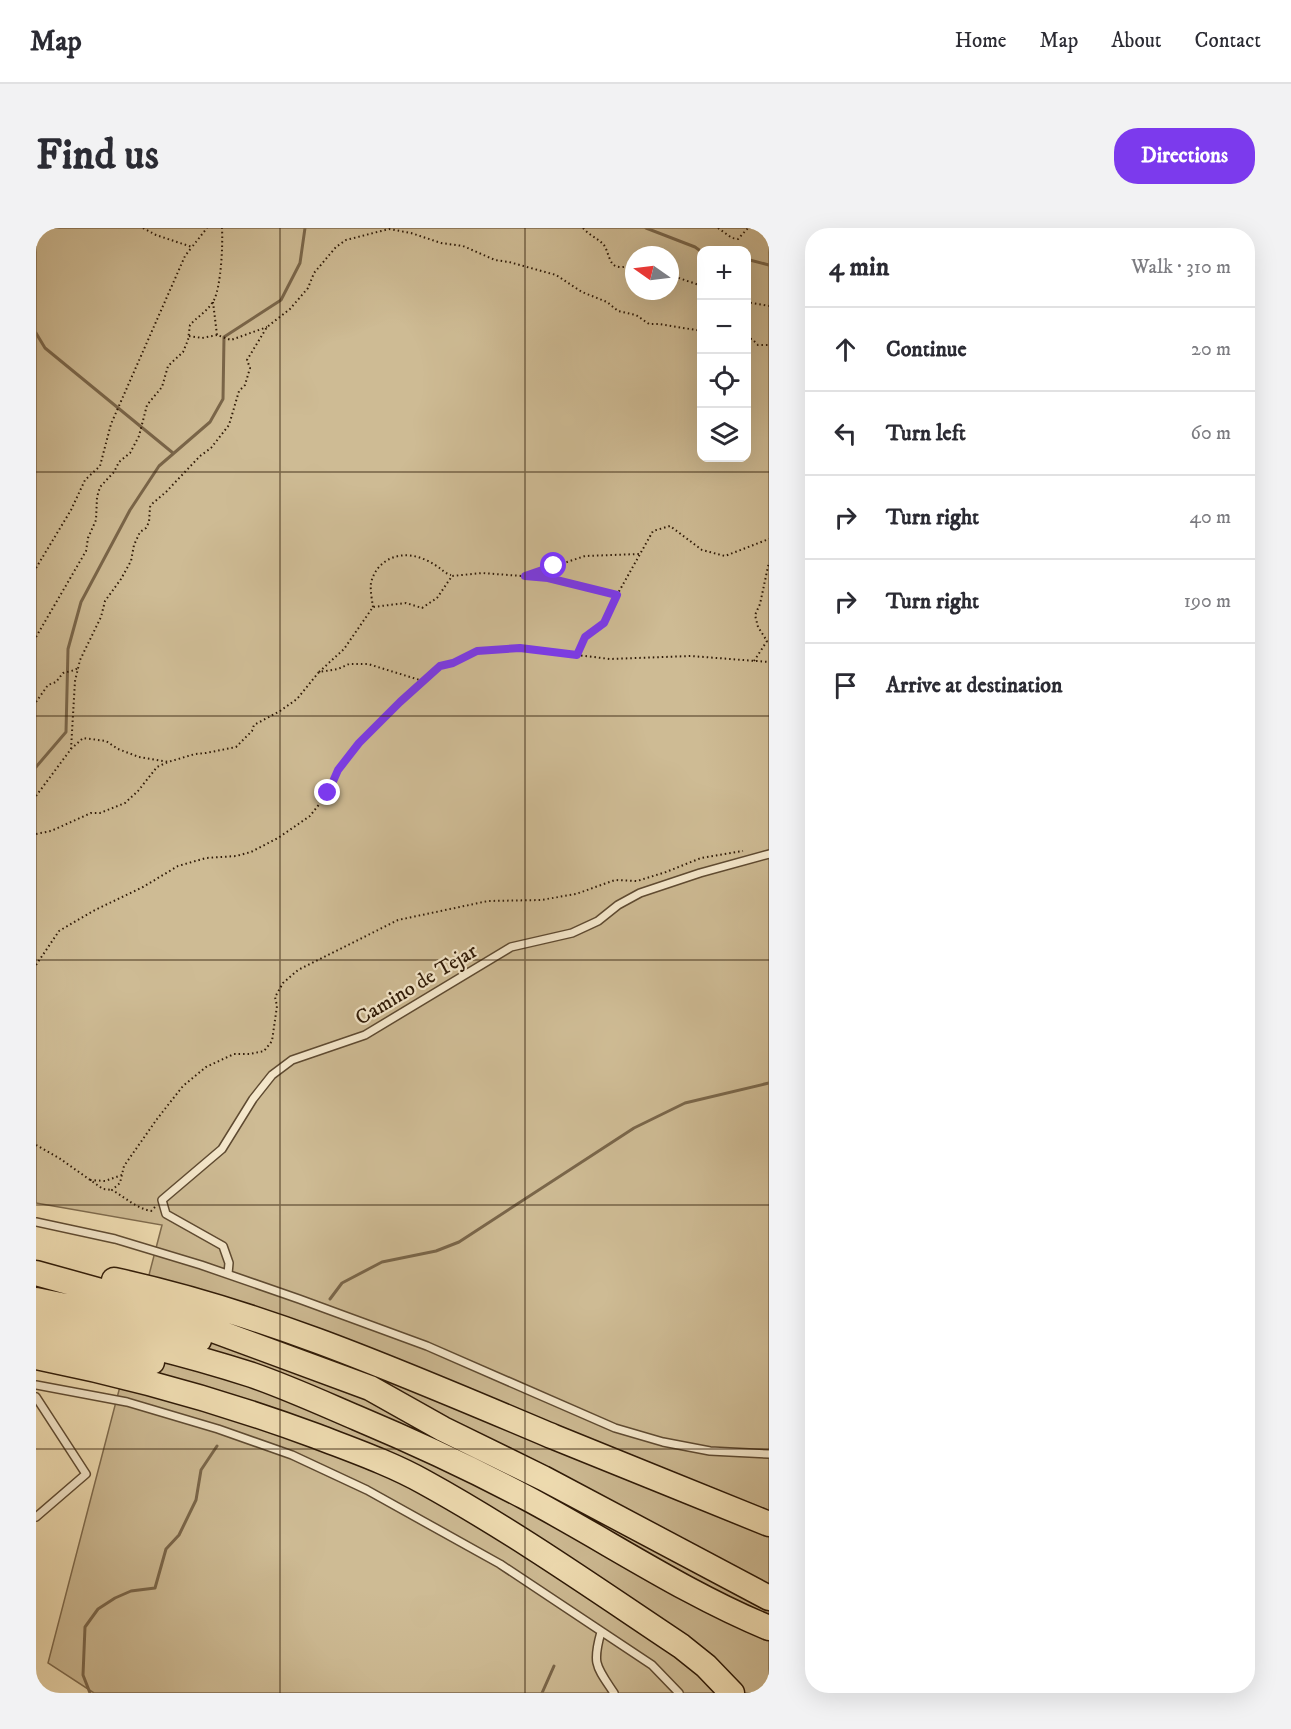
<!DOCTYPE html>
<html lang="en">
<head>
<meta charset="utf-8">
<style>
  :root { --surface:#fff; --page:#f2f2f3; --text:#2b2b33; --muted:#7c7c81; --line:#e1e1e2; --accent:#7c3aed }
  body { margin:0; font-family:"IM FELL DW Pica",serif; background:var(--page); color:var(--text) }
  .controls { position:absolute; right:18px; top:18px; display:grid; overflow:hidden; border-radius:12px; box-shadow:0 6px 24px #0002 }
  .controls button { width:54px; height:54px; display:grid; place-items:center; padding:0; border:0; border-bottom:2px solid var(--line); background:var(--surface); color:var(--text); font:30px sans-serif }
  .compass { position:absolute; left:589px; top:18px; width:54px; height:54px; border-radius:50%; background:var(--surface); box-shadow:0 6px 24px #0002; rotate:284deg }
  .stop { position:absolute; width:18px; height:18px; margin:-14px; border:4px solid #7c3aed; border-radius:50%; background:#fff }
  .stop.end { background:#7c3aed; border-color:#fff; box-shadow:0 2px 6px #0008 }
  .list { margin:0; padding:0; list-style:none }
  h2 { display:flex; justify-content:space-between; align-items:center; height:78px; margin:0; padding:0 24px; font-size:26px }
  h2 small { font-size:20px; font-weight:400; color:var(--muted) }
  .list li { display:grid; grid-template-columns:39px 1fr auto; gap:18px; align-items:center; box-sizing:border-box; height:84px; padding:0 24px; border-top:2px solid var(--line) }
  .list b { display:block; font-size:22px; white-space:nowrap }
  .list em { font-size:20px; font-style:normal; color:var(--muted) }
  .icon { flex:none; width:33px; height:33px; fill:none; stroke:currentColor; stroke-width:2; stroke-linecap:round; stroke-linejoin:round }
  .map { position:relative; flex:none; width:733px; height:1465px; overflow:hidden; border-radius:24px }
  header { display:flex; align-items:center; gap:36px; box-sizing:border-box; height:84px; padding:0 30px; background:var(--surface); border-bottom:2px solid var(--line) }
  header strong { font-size:28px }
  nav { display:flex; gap:33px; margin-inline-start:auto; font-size:21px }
  .intro { display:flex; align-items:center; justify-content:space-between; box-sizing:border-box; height:144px; padding:0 36px }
  h1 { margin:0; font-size:42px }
  .button { padding:15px 27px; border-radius:24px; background:var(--accent); color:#fff; font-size:21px; font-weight:700 }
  main { display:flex; gap:36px; padding:0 36px }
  aside { flex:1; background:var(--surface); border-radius:24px; box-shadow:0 6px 24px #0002 }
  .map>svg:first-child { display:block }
  .green { fill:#cebb94; stroke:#7e6a4d; stroke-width:1.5; fill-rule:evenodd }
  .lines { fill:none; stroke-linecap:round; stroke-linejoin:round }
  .stream { stroke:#7a664a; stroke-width:3 }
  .lane-casing { stroke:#5e4a31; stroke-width:10 }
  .highway-casing { stroke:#2e1906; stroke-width:27 }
  .path { stroke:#2e1906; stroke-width:2; stroke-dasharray:1.5 3; stroke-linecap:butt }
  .lane { stroke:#f5e8cc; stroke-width:7 }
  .highway { stroke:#efdcb1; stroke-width:24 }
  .route { stroke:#7c3aed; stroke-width:8 }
  .grid { fill:none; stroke:#2e1906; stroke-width:1.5; stroke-opacity:0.55 }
  .labels { text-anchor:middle; stroke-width:4.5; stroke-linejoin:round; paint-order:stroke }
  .street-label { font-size:21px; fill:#2e1906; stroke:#f5e8cc }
</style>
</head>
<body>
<header>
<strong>Map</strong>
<nav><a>Home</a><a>Map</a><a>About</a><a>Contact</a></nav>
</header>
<div class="intro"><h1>Find us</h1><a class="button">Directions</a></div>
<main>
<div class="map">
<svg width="733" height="1465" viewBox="0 0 733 1465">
  <rect width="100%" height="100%" fill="#efdcb1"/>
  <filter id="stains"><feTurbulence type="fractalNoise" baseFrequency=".00333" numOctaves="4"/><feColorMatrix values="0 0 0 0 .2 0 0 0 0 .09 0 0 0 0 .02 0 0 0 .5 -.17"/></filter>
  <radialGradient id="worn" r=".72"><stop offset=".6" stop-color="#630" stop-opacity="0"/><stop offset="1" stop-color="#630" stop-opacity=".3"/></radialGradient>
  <path class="green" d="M 0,0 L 733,0 L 733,1465 L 58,1465 L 12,1435 L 126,997 L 0,975 ZM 666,22 L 710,22 L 710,230 L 666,230 ZM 598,27 L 634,27 L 634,63 L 598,63 Z"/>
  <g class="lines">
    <path class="stream" d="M 610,0 L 659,19 L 666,24
      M 710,31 L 733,37
      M 0,105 L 9,120 L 137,225
      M 0,539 L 30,504 L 32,421 L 45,374 L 94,282 L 123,238 L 174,194 L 187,171 L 188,109 L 245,72 L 264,35 L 269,0
      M 294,1071 L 306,1055 L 346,1034 L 400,1023 L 423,1014 L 598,900 L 649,875 L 733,855
      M 54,1465 L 47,1447 L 49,1399 L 62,1381 L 79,1370 L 95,1363 L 119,1360 L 130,1321 L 143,1307 L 160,1272 L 165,1242 L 181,1218
      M 506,1465 L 518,1438"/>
    <g class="lane-casing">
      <path id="lane" d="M 0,994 L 79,1011 L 165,1037 L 263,1071 L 391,1118 L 579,1200 L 627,1214 L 674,1223 L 733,1226
        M 192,1046 L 193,1035 L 187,1018 L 130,986 L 126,972 L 186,921 L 217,871 L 236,847 L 256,832 L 329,807 L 475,719 L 536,705 L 562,693 L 582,677 L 604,665 L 664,645 L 733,626
        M 0,1157 L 91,1174 L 182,1201 L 256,1227 L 331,1262 L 464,1336 L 616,1437 L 643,1465
        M 0,1169 L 50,1246 L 0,1289
        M 565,1404 C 556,1436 560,1438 578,1465"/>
    </g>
    <g class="highway-casing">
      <path id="highway" d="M 0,1045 L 90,1070 L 334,1160 L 407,1201 L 507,1250 L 733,1370
        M 78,1052 C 231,1085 375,1149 518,1209 C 590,1238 661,1267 733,1296
        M 0,1072 L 83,1089 L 163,1112
        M 0,1094 C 73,1107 145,1124 216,1147 C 251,1159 286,1175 321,1190 C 378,1214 434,1240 489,1269 C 570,1312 648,1365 733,1400
        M 0,1114 L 74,1125 L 116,1134
        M 0,1129 C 96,1148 188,1174 280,1208 C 316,1222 354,1235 388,1254 C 477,1303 561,1362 645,1418 L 670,1438 L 696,1465"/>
    </g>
    <path class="path" d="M 107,0 L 120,7 L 156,19 L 171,0
      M 547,0 C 553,7 561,10 567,16 C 573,22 572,38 583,39 C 587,40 594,37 598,36
      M 682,0 L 696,10 L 702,11 L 712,0
      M 634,47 L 666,58
      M 177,74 L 181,107 L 195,112 L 231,99
      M 710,74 L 733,78
      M 153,108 L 166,110 L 181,107
      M 710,110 L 716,111 L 722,117 L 733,117
      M 0,340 L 35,282 L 49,252 L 64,238 L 75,196 L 149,28 L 156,19
      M 492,347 L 549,328 L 603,326
      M 337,379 C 336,372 334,362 335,355 C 340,333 361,323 382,329 C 388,331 395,334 399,337 C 405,340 408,345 415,347
      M 0,409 L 50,323 L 52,310 L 60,292 L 61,269 L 64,259 L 78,244 L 83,234 L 94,225 L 103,208 L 111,177 L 126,159 L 132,138 L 147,124 L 152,112 L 154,97 C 162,88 172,83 178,72 C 185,58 187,17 186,0
      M 541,427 L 549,409 L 568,395 L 581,367
      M 718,433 L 731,413 L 722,399 L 719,387 L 724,376 L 733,334
      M 283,444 L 308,421 L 337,379 L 370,375 L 386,380 L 401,370 L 416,348 L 446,345 L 512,350 L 581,367 L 617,303 L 634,298 L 666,322 L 689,328 L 733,311
      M 0,474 L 12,457 L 20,454 L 27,445 L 39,442 L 43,439
      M 35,521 L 39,453 L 44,432 L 65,389 L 69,373 L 85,351 L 95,333 L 98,317 L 104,304 L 110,300 L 113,294 L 114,279 L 117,275 L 130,264 L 164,228 L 175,220 L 193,197 L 203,163 L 209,157 L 214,140 L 211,132 L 231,99 L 254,81 L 272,60 L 278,45 L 300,19 L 310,12 L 353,1 L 375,5 L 405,15 L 427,18 L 459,32 L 473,34 L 520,47 L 546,64 L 571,74 L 582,83 L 600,87 L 613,96 L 623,96 L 666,103
      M 0,568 L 35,521 L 47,510 L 70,513 L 82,521 L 103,529 L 132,534 L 159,526 L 170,525 L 200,519 L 216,503 L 218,497 L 244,483 L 261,471 L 283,444 L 302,441 L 313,436 L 332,436 L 387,453
      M 0,606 L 15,603 L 55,585 L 64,585 L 89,575 L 102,563 L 121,539 L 132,534
      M 0,737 L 23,703 L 59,682 L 107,659 L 142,638 L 170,630 L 200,628 L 215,624 L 242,610 L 274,588 L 292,565 L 301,542 L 323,515 L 364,474 L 404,438 L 417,435 L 441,423 L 484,420 L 574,431 L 655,428 L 733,434
      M 0,917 L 23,930 L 67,961 L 76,962
      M 54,952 L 69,953 L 86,947
      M 119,979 L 115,983 C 100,980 90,970 76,962 L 84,955 L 88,938 L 121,891 L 147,858 L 170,839 L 198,826 L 214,826 L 228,823 L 236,813 L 241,778 L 239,769 L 247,755 L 262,742 L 362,692 L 452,673 L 505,672 L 540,666 L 579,652 L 601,653 L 630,644 L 665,630 L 707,623"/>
    <use href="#lane" class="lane"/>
    <use href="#highway" class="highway"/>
  </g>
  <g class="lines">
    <path class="route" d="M 292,565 L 302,542 L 323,515 L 364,474 L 404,438 L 417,435 L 441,423 L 484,420 L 541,427 L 549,409 L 568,395 L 581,367 L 512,350 L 489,348 L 518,338"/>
  </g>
  <path class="grid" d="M 244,0 L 244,1465M 489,0 L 489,1465M 0,244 L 733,244M 0,488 L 733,488M 0,732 L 733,732M 0,977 L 733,977M 0,1221 L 733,1221"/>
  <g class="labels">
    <g class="street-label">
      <text transform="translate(380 756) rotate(-31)" y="7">Camino de Tejar</text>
    </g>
  </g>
  <rect width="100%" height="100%" filter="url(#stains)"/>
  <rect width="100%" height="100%" fill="url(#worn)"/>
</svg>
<div class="controls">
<button>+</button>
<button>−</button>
<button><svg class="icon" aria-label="locate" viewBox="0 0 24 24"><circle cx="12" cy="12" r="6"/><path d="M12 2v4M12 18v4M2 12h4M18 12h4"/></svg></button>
<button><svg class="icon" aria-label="layers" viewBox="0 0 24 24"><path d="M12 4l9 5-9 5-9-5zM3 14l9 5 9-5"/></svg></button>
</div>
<svg class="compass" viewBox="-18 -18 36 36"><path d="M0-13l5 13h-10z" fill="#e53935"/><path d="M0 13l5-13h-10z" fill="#7c7c81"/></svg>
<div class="stop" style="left:518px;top:338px"></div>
<div class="stop end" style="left:292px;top:565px"></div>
</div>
<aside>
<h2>4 min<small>Walk · 310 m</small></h2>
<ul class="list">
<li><svg class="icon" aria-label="ahead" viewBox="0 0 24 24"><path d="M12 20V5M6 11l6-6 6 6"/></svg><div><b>Continue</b></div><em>20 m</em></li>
<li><svg class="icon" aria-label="left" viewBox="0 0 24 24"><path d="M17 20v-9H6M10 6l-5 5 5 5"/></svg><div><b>Turn left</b></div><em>60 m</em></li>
<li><svg class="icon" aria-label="right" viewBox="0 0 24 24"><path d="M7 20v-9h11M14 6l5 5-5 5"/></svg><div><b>Turn right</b></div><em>40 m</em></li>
<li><svg class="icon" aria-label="right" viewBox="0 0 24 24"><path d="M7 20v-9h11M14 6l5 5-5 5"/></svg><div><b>Turn right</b></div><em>190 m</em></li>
<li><svg class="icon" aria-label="arrive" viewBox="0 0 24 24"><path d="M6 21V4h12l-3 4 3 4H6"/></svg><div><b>Arrive at destination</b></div></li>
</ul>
</aside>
</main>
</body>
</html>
